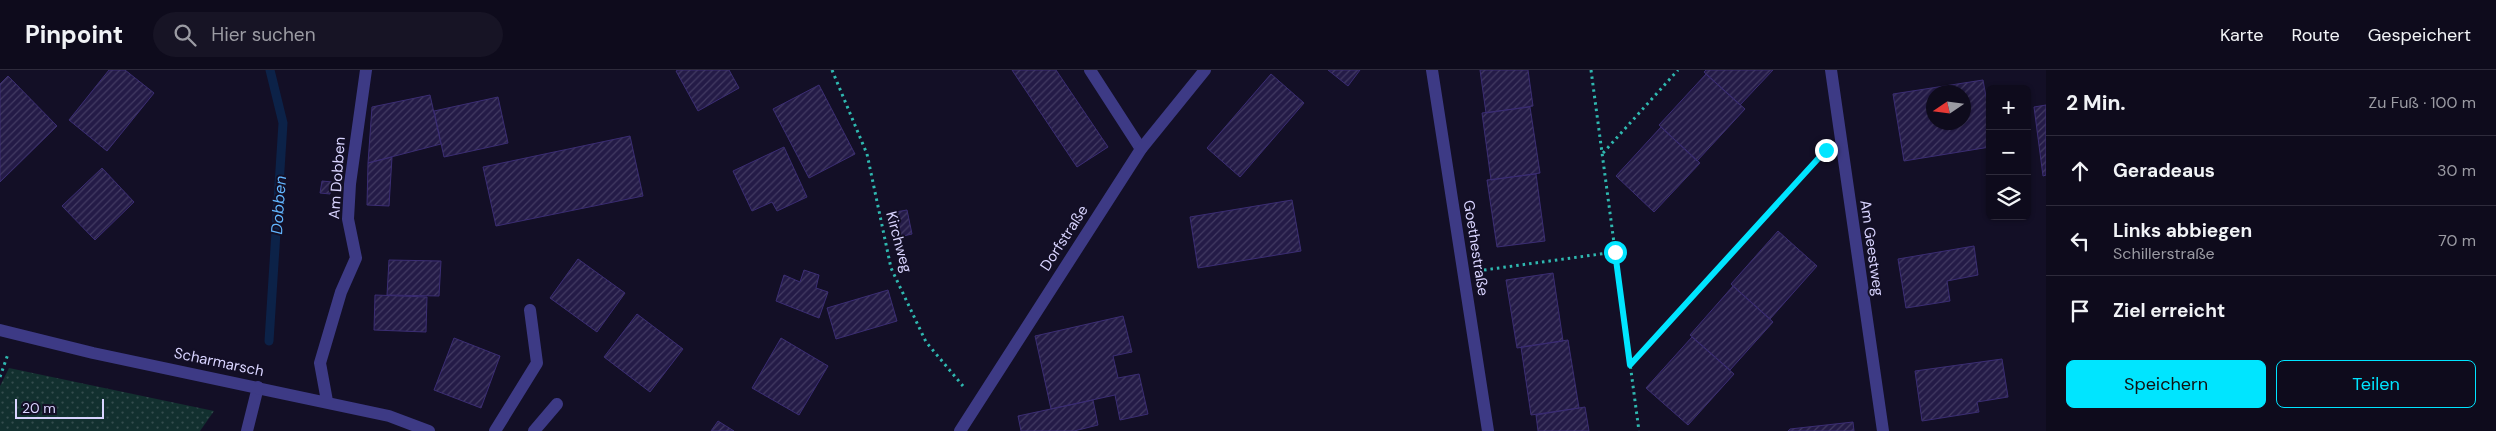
<!DOCTYPE html>
<html lang="de">
<head>
<meta charset="utf-8">
<style>
  :root { --surface:#0e0b1c; --page:#171425; --text:#f1f3f6; --muted:#9b9ba3; --line:#2e2b3b; --accent:#00e5ff }
  body { margin:0; font-family:"DM Sans",sans-serif; background:var(--page); color:var(--text) }
  .controls { position:absolute; right:15px; top:15px; display:grid; overflow:hidden; border-radius:8px; box-shadow:0 1px 4px #0004 }
  .controls button { width:45px; height:45px; display:grid; place-items:center; padding:0; border:0; border-bottom:1px solid var(--line); background:var(--surface); color:var(--text); font:25px sans-serif }
  .compass { position:absolute; left:1926px; top:15px; width:45px; height:45px; border-radius:50%; background:var(--surface); box-shadow:0 1px 4px #0004; rotate:257deg }
  .scale { position:absolute; left:15px; bottom:12px; width:89px; box-sizing:border-box; padding-left:5px; border:2px solid #d9d4ff; border-top:0; font-size:14px; line-height:18px; white-space:nowrap; color:#d9d4ff; -webkit-text-stroke:4px #130f26; paint-order:stroke }
  .stop { position:absolute; width:15px; height:15px; margin:-11px; border:4px solid #00e5ff; border-radius:50%; background:#fff }
  .stop.end { background:#00e5ff; border-color:#fff; box-shadow:0 1px 5px #0008 }
  .list { margin:0; padding:0; list-style:none }
  h2 { display:flex; justify-content:space-between; align-items:center; height:65px; margin:0; padding:0 20px; font-size:21px }
  h2 small { font-size:16px; font-weight:400; color:var(--muted) }
  .list li { display:grid; grid-template-columns:32px 1fr auto; gap:15px; align-items:center; box-sizing:border-box; height:70px; padding:0 20px; border-top:1px solid var(--line) }
  .list b { display:block; font-size:19px; white-space:nowrap }
  .list p { margin:0; font-size:16px; white-space:nowrap; color:var(--muted) }
  .list em { font-size:16px; font-style:normal; color:var(--muted) }
  .actions { display:flex; gap:10px; padding:15px 20px }
  .actions a { flex:1; padding:11px 0; border:1px solid var(--accent); border-radius:8px; text-align:center; font-size:18px; color:var(--accent) }
  .actions .main { background:var(--accent); color:#111 }
  .icon { flex:none; width:28px; height:28px; fill:none; stroke:currentColor; stroke-width:2; stroke-linecap:round; stroke-linejoin:round }
  .map { position:relative; flex:none; width:2046px; height:361px; overflow:hidden }
  header { display:flex; align-items:center; gap:30px; box-sizing:border-box; height:70px; padding:0 25px; background:var(--surface); border-bottom:1px solid var(--line) }
  header strong { font-size:24px }
  nav { display:flex; gap:28px; margin-inline-start:auto; font-size:18px }
  .search { width:350px; height:45px; background:var(--page); display:flex; align-items:center; gap:12px; box-sizing:border-box; padding:0 18px; border-radius:28px; color:var(--muted); font-size:19px }
  main { display:flex }
  aside { flex:1; background:var(--surface) }
  .map>svg:first-child { display:block }
  .grass { fill:url(#grass-dots) }
  .lines { fill:none; stroke-linecap:round; stroke-linejoin:round }
  .stream { stroke:#0c2248; stroke-width:9 }
  .building { fill:url(#building-hatch); stroke:#3b2d73; fill-rule:evenodd }
  .path { stroke:#2fb8b0; stroke-width:3; stroke-dasharray:2.5 4; stroke-linecap:butt }
  .lane { stroke:#3d3a85; stroke-width:12 }
  .street { stroke:#3d3a85; stroke-width:12 }
  .route { stroke:#00e5ff; stroke-width:6 }
  .labels { text-anchor:middle; stroke-width:4; stroke-linejoin:round; paint-order:stroke }
  .street-label { font-size:15px; fill:#d9d4ff; stroke:#130f26 }
  .water-label { font-size:16px; font-style:italic; fill:#62b6ff; stroke:#130f26 }
</style>
</head>
<body>
<header>
<strong>Pinpoint</strong>
<div class="search"><svg class="icon" aria-label="search" viewBox="0 0 24 24"><circle cx="10" cy="10" r="6"/><path d="M15 15l6 6"/></svg>Hier suchen</div>
<nav><a>Karte</a><a>Route</a><a>Gespeichert</a></nav>
</header>
<main>
<div class="map">
<svg width="2046" height="361" viewBox="0 0 2046 361">
  <defs>
    <pattern id="grass-dots" width="8" height="8" patternUnits="userSpaceOnUse" patternTransform="scale(1.25)"><rect width="8" height="8" fill="#12302f"/><path d="M2 2h.1M6 6h.1" fill="none" stroke="#344d4e" stroke-width="1.8" stroke-linecap="round"/></pattern>
    <pattern id="building-hatch" width="6" height="6" patternUnits="userSpaceOnUse" patternTransform="scale(1.25)"><rect width="6" height="6" fill="#241b47"/><path d="M-1 1l2-2M0 6l6-6M5 7l2-2" fill="none" stroke="#433b63"/></pattern>
  </defs>
  <rect width="100%" height="100%" fill="#130f26"/>
  <path class="grass" d="M 9,298 L 214,341 L 200,361 L 0,361 L 0,316 Z"/>
  <g class="lines">
    <path class="stream" d="M 269,271 L 283,53 L 270,0"/>
  </g>
  <path class="building" d="M 109,0 L 125,0 L 154,23 L 107,81 L 69,50 Z
    M 678,0 L 729,0 L 739,18 L 698,41 L 676,1 Z
    M 1012,0 L 1056,0 L 1108,77 L 1077,97 Z
    M 1328,0 L 1360,0 L 1348,16 Z
    M 1480,0 L 1528,0 L 1533,36 L 1486,43 Z
    M 1706,0 L 1773,0 L 1740,35 L 1704,2 Z
    M 1271,4 L 1304,33 L 1240,107 L 1207,78 Z
    M 1706,4 L 1745,39 L 1697,91 L 1659,55 Z
    M 8,6 L 57,56 L 0,112 L 0,14 Z
    M 1983,10 L 1990,49 L 1990,77 L 1904,91 L 1893,24 ZM 1934,22 L 1964,22 L 1964,52 L 1934,52 Z
    M 819,15 L 855,84 L 809,108 L 773,39 Z
    M 430,25 L 441,74 L 368,93 L 372,37 Z
    M 498,27 L 508,73 L 444,87 L 434,41 Z
    M 2046,35 L 2046,105 L 2043,106 L 2034,37 Z
    M 1530,37 L 1540,103 L 1491,110 L 1482,43 Z
    M 1661,57 L 1700,93 L 1654,142 L 1616,106 Z
    M 630,66 L 643,126 L 496,156 L 483,97 Z
    M 784,77 L 807,127 L 777,141 L 772,132 L 752,141 L 733,101 Z
    M 392,87 L 389,136 L 367,135 L 368,93 Z
    M 102,98 L 134,132 L 95,170 L 62,136 Z
    M 1536,104 L 1545,171 L 1497,177 L 1487,110 Z
    M 322,111 L 332,112 L 330,124 L 320,123 Z
    M 1292,130 L 1301,181 L 1198,198 L 1190,147 Z
    M 907,140 L 912,164 L 895,168 L 890,143 Z
    M 1778,161 L 1817,196 L 1770,249 L 1731,214 Z
    M 1974,176 L 1978,205 L 1947,211 L 1950,231 L 1906,238 L 1898,189 Z
    M 578,189 L 625,223 L 597,262 L 550,228 Z
    M 389,190 L 441,191 L 439,226 L 387,225 Z
    M 804,200 L 819,205 L 816,218 L 828,222 L 819,248 L 776,231 L 784,205 L 800,212 Z
    M 1553,203 L 1563,271 L 1517,278 L 1506,210 Z
    M 1733,216 L 1773,252 L 1730,300 L 1690,265 Z
    M 888,220 L 897,251 L 836,269 L 827,238 Z
    M 375,225 L 427,227 L 426,262 L 374,260 Z
    M 637,244 L 683,279 L 650,322 L 604,287 Z
    M 1123,246 L 1132,282 L 1113,286 L 1118,308 L 1139,304 L 1148,344 L 1120,350 L 1115,325 L 1051,339 L 1035,266 Z
    M 1692,267 L 1734,304 L 1688,355 L 1646,318 Z
    M 454,268 L 500,286 L 481,338 L 434,320 Z
    M 781,268 L 828,296 L 799,345 L 752,318 Z
    M 1568,270 L 1579,338 L 1531,345 L 1521,277 Z
    M 2002,289 L 2008,327 L 1977,332 L 1979,342 L 1922,351 L 1915,301 Z
    M 1093,330 L 1098,355 L 1074,361 L 1021,361 L 1018,346 Z
    M 1585,337 L 1589,361 L 1538,361 L 1536,345 Z
    M 718,351 L 734,361 L 711,361 Z
    M 1853,352 L 1854,361 L 1788,361 L 1790,359 Z"/>
  <g class="lines">
    <path class="path" d="M 832,0 L 867,84 L 891,198 L 926,272 L 963,316
      M 1591,0 L 1639,361
      M 1603,83 L 1678,0
      M 1484,200 L 1615,182
      M 1630,294 L 1822,85
      M 0,307 L 8,284"/>
    <path class="lane" d="M 1090,0 L 1141,79
      M 247,361 L 258,317
      M 495,361 L 537,293 L 530,240
      M 534,361 L 557,334"/>
    <path class="street" d="M 1432,0 L 1488,361
      M 1831,0 L 1883,361
      M 0,260 L 93,283 L 389,346 L 429,361
      M 327,331 L 320,293 L 341,222 L 356,188 L 348,149 L 350,114 L 366,0
      M 960,361 L 1141,79 L 1205,0"/>
  </g>
  <g class="lines">
    <path class="route" d="M 1615,182 L 1630,295 L 1826,80"/>
  </g>
  <g class="labels">
    <g class="street-label">
      <text transform="translate(337 108) rotate(-86)" y="5">Am Dobben</text>
      <text transform="translate(1064 168) rotate(-57)" y="5">Dorfstraße</text>
      <text transform="translate(899 172) rotate(75)" y="5">Kirchweg</text>
      <text transform="translate(1476 178) rotate(81)" y="5">Goethestraße</text>
      <text transform="translate(1872 178) rotate(82)" y="5">Am Geestweg</text>
      <text transform="translate(219 292) rotate(12)" y="5">Scharmarsch</text>
    </g>
    <g class="water-label">
      <text transform="translate(278 135) rotate(-86)" y="6">Dobben</text>
    </g>
  </g>
</svg>
<div class="controls">
<button>+</button>
<button>−</button>
<button><svg class="icon" aria-label="layers" viewBox="0 0 24 24"><path d="M12 4l9 5-9 5-9-5zM3 14l9 5 9-5"/></svg></button>
</div>
<svg class="compass" viewBox="-18 -18 36 36"><path d="M0-13l5 13h-10z" fill="#e53935"/><path d="M0 13l5-13h-10z" fill="#9b9ba3"/></svg>
<div class="scale">20 m</div>
<div class="stop" style="left:1615px;top:182px"></div>
<div class="stop end" style="left:1826px;top:80px"></div>
</div>
<aside>
<h2>2 Min.<small>Zu Fuß · 100 m</small></h2>
<ul class="list">
<li><svg class="icon" aria-label="ahead" viewBox="0 0 24 24"><path d="M12 20V5M6 11l6-6 6 6"/></svg><div><b>Geradeaus</b></div><em>30 m</em></li>
<li><svg class="icon" aria-label="left" viewBox="0 0 24 24"><path d="M17 20v-9H6M10 6l-5 5 5 5"/></svg><div><b>Links abbiegen</b><p>Schillerstraße</p></div><em>70 m</em></li>
<li><svg class="icon" aria-label="arrive" viewBox="0 0 24 24"><path d="M6 21V4h12l-3 4 3 4H6"/></svg><div><b>Ziel erreicht</b></div></li>
</ul>
<div class="actions"><a class="main">Speichern</a><a>Teilen</a></div>
</aside>
</main>
</body>
</html>
